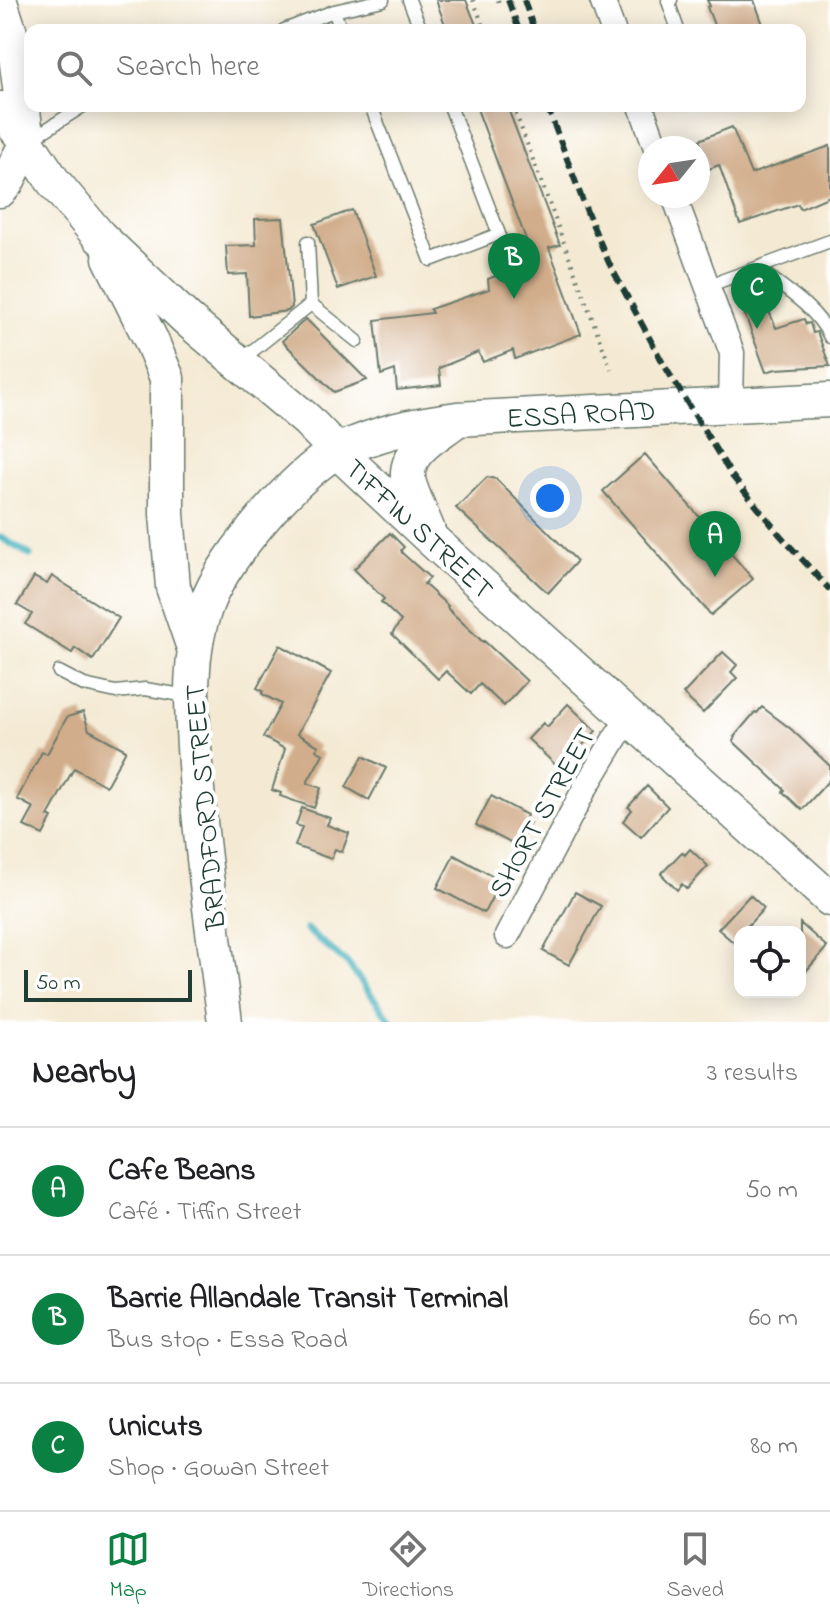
<!DOCTYPE html>
<html lang="en">
<head>
<meta charset="utf-8">
<style>
  :root { --surface:#fff; --page:#f2f2f2; --text:#202124; --muted:#757577; --line:#e0e0e0; --accent:#0b8043 }
  body { margin:0; font-family:"Indie Flower",sans-serif; background:var(--page); color:var(--text) }
  .controls { position:absolute; right:24px; bottom:24px; display:grid; overflow:hidden; border-radius:16px; box-shadow:0 4px 20px #0003 }
  .controls button { width:72px; height:72px; display:grid; place-items:center; padding:0; border:0; border-bottom:2px solid var(--line); background:var(--surface); color:var(--text); font:40px sans-serif }
  .compass { position:absolute; left:638px; top:136px; width:72px; height:72px; border-radius:50%; background:var(--surface); box-shadow:0 4px 20px #0003; rotate:240deg }
  .scale { position:absolute; left:24px; bottom:20px; width:168px; box-sizing:border-box; padding-left:8px; border:4px solid #1f3d34; border-top:0; font-size:22px; line-height:28px; white-space:nowrap; color:#1f3d34; -webkit-text-stroke:6px #fff; paint-order:stroke }
  .you { position:absolute; left:550px; top:498px; width:28px; height:28px; margin:-20px; border:6px solid #fff; border-radius:50%; background:#1a73e8; box-shadow:0 0 0 12px #1a73e833 }
  .badge { display:grid; place-items:center; width:52px; height:52px; border-radius:50%; background:var(--accent); color:#fff; font-size:26px; font-weight:700 }
  .pin { position:absolute; translate:-50% -66px; filter:drop-shadow(0 2px 4px #0008) }
  .pin::after { content:''; position:absolute; top:42px; width:28px; height:24px; background:inherit; clip-path:polygon(0 0,100% 0,50% 100%) }
  .list { margin:0; padding:0; list-style:none }
  h2 { display:flex; justify-content:space-between; align-items:center; height:104px; margin:0; padding:0 32px; font-size:34px }
  h2 small { font-size:26px; font-weight:400; color:var(--muted) }
  .list li { display:grid; grid-template-columns:52px 1fr auto; gap:24px; align-items:center; box-sizing:border-box; height:128px; padding:0 32px; border-top:2px solid var(--line) }
  .list b { display:block; font-size:30px; white-space:nowrap }
  .list p { margin:0; font-size:26px; white-space:nowrap; color:var(--muted) }
  .list em { font-size:26px; font-style:normal; color:var(--muted) }
  .icon { flex:none; width:44px; height:44px; fill:none; stroke:currentColor; stroke-width:2; stroke-linecap:round; stroke-linejoin:round }
  .map { position:relative; flex:none; width:830px; height:1022px; overflow:hidden }
  .search { position:absolute; background:var(--surface); box-shadow:0 4px 20px #0003; left:24px; right:24px; top:24px; height:88px; display:flex; align-items:center; gap:20px; box-sizing:border-box; padding:0 28px; border-radius:16px; color:var(--muted); font-size:30px }
  .sheet { height:488px; background:var(--surface) }
  nav { display:flex; justify-content:space-around; align-items:center; box-sizing:border-box; height:112px; border-top:2px solid var(--line); background:var(--surface); font-size:22px; color:var(--muted) }
  nav a { display:grid; justify-items:center; gap:4px }
  nav .on { color:var(--accent) }
  .map>svg:first-child { display:block }
  .lines { fill:none; stroke-linecap:round; stroke-linejoin:round }
  .stream { stroke:#41b0bc; stroke-width:7 }
  .building { fill:#d1ad8b }
  .lane-casing { stroke:#6a7a6c; stroke-width:15 }
  .street-casing { stroke:#6a7a6c; stroke-width:27 }
  .secondary-casing { stroke:#6a7a6c; stroke-width:37 }
  .path { stroke:#6a7a6c; stroke-width:4; stroke-dasharray:2 6; stroke-linecap:butt }
  .lane { stroke:#fff; stroke-width:12 }
  .street { stroke:#fff; stroke-width:24 }
  .secondary { stroke:#fff; stroke-width:34 }
  .rail { stroke:#1f3d34; stroke-width:6; stroke-dasharray:12 6; stroke-linecap:butt }
  .labels { text-anchor:middle; stroke-width:8; stroke-linejoin:round; paint-order:stroke }
  .street-label { font-size:28px; fill:#1f3d34; stroke:#fff }
</style>
</head>
<body>
<div class="map">
<svg width="830" height="1022" viewBox="0 0 830 1022">
  <rect width="100%" height="100%" fill="#fff"/>
  <filter id="ink" filterUnits="userSpaceOnUse"><feTurbulence type="fractalNoise" baseFrequency=".0125" numOctaves="2"/><feDisplacementMap in="SourceGraphic" scale="16" xChannelSelector="R" yChannelSelector="G"/><feConvolveMatrix kernelMatrix="1 2 1 2 8 2 1 2 1" color-interpolation-filters="sRGB"/></filter>
  <filter id="wash" filterUnits="userSpaceOnUse"><feTurbulence type="fractalNoise" baseFrequency=".006" numOctaves="4" result="noise"/><feDisplacementMap in="SourceGraphic" scale="32" xChannelSelector="R" yChannelSelector="G"/><feGaussianBlur stdDeviation="1.8" result="paint"/><feColorMatrix in="noise" values="0 0 0 0 0 0 0 0 0 0 0 0 0 0 0 0 0 1.4 0 .05"/><feComposite in="paint" operator="in"/></filter>
  <g filter="url(#wash)">
    <rect width="100%" height="100%" fill="#f4ead4"/>
    <g class="lines">
      <path class="stream" d="M 0,537 L 30,555
        M 306,929 L 347,963 L 392,1022"/>
    </g>
    <g id="blocks">
      <path class="building" d="M 436,0 L 466,0 L 478,30 L 447,30 Z
        M 707,0 L 754,0 L 765,30 L 716,30 L 707,7 L 710,6 Z
        M 476,106 L 507,106 L 560,245 L 549,248 L 581,334 L 515,359 L 513,350 L 483,362 L 478,352 L 439,368 L 441,385 L 397,390 L 395,370 L 381,375 L 375,320 L 432,313 L 430,309 L 489,289 L 488,279 L 534,261 Z
        M 732,127 L 751,174 L 830,146 L 830,196 L 800,209 L 798,204 L 740,224 L 719,165 L 709,169 L 699,140 Z
        M 352,210 L 376,276 L 338,289 L 314,224 Z
        M 283,218 L 292,307 L 288,311 L 249,316 L 247,274 L 228,275 L 226,246 L 256,245 L 255,219 Z
        M 766,304 L 776,328 L 804,319 L 806,324 L 810,323 L 813,333 L 817,332 L 830,366 L 776,369 L 766,372 L 744,312 Z
        M 306,319 L 367,380 L 334,392 L 282,341 Z
        M 645,454 L 753,579 L 711,615 L 603,491 Z
        M 487,477 L 496,479 L 577,561 L 548,593 L 456,508 Z
        M 390,533 L 404,547 L 401,550 L 402,553 L 430,578 L 424,584 L 448,606 L 447,608 L 483,642 L 484,641 L 527,681 L 504,706 L 480,684 L 471,694 L 446,671 L 438,679 L 392,634 L 401,621 L 381,602 L 384,599 L 354,569 Z
        M 52,576 L 119,618 L 93,660 L 75,648 L 72,653 L 25,624 L 32,614 L 17,605 L 34,577 L 47,584 Z
        M 280,645 L 331,673 L 297,734 L 319,746 L 316,750 L 323,754 L 307,783 L 321,788 L 314,808 L 280,796 L 281,793 L 272,790 L 285,749 L 263,737 L 281,704 L 262,694 L 263,691 L 257,688 Z
        M 723,652 L 737,665 L 731,672 L 737,678 L 703,713 L 683,694 Z
        M 568,704 L 596,731 L 560,769 L 528,739 L 543,723 L 547,727 Z
        M 762,707 L 791,729 L 830,766 L 830,779 L 802,810 L 783,792 L 785,790 L 733,741 L 735,738 L 734,737 L 755,712 L 757,713 Z
        M 83,712 L 89,730 L 126,750 L 106,786 L 74,768 L 48,816 L 52,818 L 43,835 L 24,826 L 34,808 L 17,799 L 42,752 L 47,754 L 67,717 Z
        M 363,756 L 386,768 L 369,800 L 346,787 Z
        M 647,786 L 668,807 L 641,837 L 623,821 L 632,810 L 628,807 Z
        M 491,796 L 527,815 L 525,820 L 530,823 L 518,847 L 476,825 Z
        M 302,808 L 330,818 L 327,825 L 349,833 L 342,852 L 335,849 L 331,859 L 295,846 L 302,827 L 296,825 Z
        M 690,849 L 708,866 L 687,889 L 682,884 L 677,890 L 661,874 L 680,854 L 682,852 L 685,855 Z
        M 454,855 L 498,879 L 494,887 L 497,888 L 484,913 L 437,888 Z
        M 575,892 L 601,906 L 569,965 L 543,951 Z
        M 750,895 L 764,908 L 742,932 L 740,932 L 733,942 L 718,929 Z
        M 800,923 L 827,947 L 800,978 Z"/>
    </g>
  </g>
  <g filter="url(#ink)">
    <use href="#blocks" fill-opacity="0" stroke="#6a7a6c" stroke-width="2"/>
    <g class="lines">
      <g class="lane-casing">
        <path id="lane" d="M 409,0 L 421,30
          M 671,0 L 668,1 L 678,30
          M 334,11 L 341,30
          M 284,30 L 334,11 L 383,0
          M 371,106 L 431,260 L 499,234 L 450,106
          M 30,140 L 83,106
          M 308,242 L 311,304
          M 757,268 L 830,241
          M 707,286 L 757,268 C 782,287 816,307 830,337
          M 241,360 L 311,304 L 357,341
          M 59,672 L 84,685 L 116,692 L 145,689 L 188,696"/>
      </g>
      <g class="street-casing">
        <path id="street" d="M 602,0 L 613,30
          M 641,106 L 656,148
          M 674,196 L 732,353 L 731,404
          M 507,936 L 584,790 L 617,735 L 632,720"/>
      </g>
      <g class="secondary-casing">
        <path id="secondary" d="M 0,2 L 15,48 L 27,142 L 7,182 L 0,190
          M 0,109 L 27,142 L 53,181 L 99,236 L 189,321 L 307,420 L 337,451 L 431,539 L 830,899
          M 110,258 L 151,340 L 167,378 L 167,514 L 173,587 L 194,648
          M 428,531 C 424,520 408,487 408,477 C 406,450 437,435 455,421
          M 225,1022 C 214,936 201,850 195,764 C 192,712 187,658 205,608 C 216,576 242,543 264,517 C 285,493 308,469 335,452 C 342,448 350,446 357,443 C 393,429 420,424 457,419 L 830,400"/>
      </g>
      <path class="path" d="M 473,0 L 485,30
        M 498,0 L 500,6
        M 513,106 L 611,369"/>
      <use href="#lane" class="lane"/>
      <use href="#street" class="street"/>
      <use href="#secondary" class="secondary"/>
      <path class="rail" d="M 508,0 L 519,30
        M 524,0 L 534,30
        M 547,106 L 587,212 L 609,263 L 664,365 L 732,476 L 780,535 L 830,590"/>
    </g>
  </g>
  <g class="labels">
    <g class="street-label">
      <text transform="translate(581 413) rotate(-3)" y="10">ESSA ROAD</text>
      <text transform="translate(420 528) rotate(43)" y="10">TIFFIN STREET</text>
      <text transform="translate(204 807) rotate(-95)" y="10">BRADFORD STREET</text>
      <text transform="translate(541 812) rotate(-61)" y="10">SHORT STREET</text>
    </g>
  </g>
</svg>
<div class="controls">
<button><svg class="icon" aria-label="locate" viewBox="0 0 24 24"><circle cx="12" cy="12" r="6"/><path d="M12 2v4M12 18v4M2 12h4M18 12h4"/></svg></button>
</div>
<svg class="compass" viewBox="-18 -18 36 36"><path d="M0-13l5 13h-10z" fill="#e53935"/><path d="M0 13l5-13h-10z" fill="#757577"/></svg>
<div class="scale">50 m</div>
<div class="you"></div>
<div class="pin badge" style="left:715px;top:577px">A</div>
<div class="pin badge" style="left:514px;top:299px">B</div>
<div class="pin badge" style="left:757px;top:329px">C</div>
<div class="search"><svg class="icon" aria-label="search" viewBox="0 0 24 24"><circle cx="10" cy="10" r="6"/><path d="M15 15l6 6"/></svg>Search here</div>
</div>
<section class="sheet">
<h2>Nearby<small>3 results</small></h2>
<ul class="list">
<li><span class="badge">A</span><div><b>Cafe Beans</b><p>Café · Tiffin Street</p></div><em>50 m</em></li>
<li><span class="badge">B</span><div><b>Barrie Allandale Transit Terminal</b><p>Bus stop · Essa Road</p></div><em>60 m</em></li>
<li><span class="badge">C</span><div><b>Unicuts</b><p>Shop · Gowan Street</p></div><em>80 m</em></li>
</ul>
</section>
<nav>
<a class="on"><svg class="icon" aria-label="map" viewBox="0 0 24 24"><path d="M3 6l6-2 6 2 6-2v14l-6 2-6-2-6 2zM9 4v14M15 6v14"/></svg>Map</a>
<a><svg class="icon" aria-label="directions" viewBox="0 0 24 24"><path d="M12 3l9 9-9 9-9-9zM9 14v-3h6M13 9l2 2-2 2"/></svg>Directions</a>
<a><svg class="icon" aria-label="saved" viewBox="0 0 24 24"><path d="M7 4h10v16l-5-4-5 4z"/></svg>Saved</a>
</nav>
</body>
</html>
